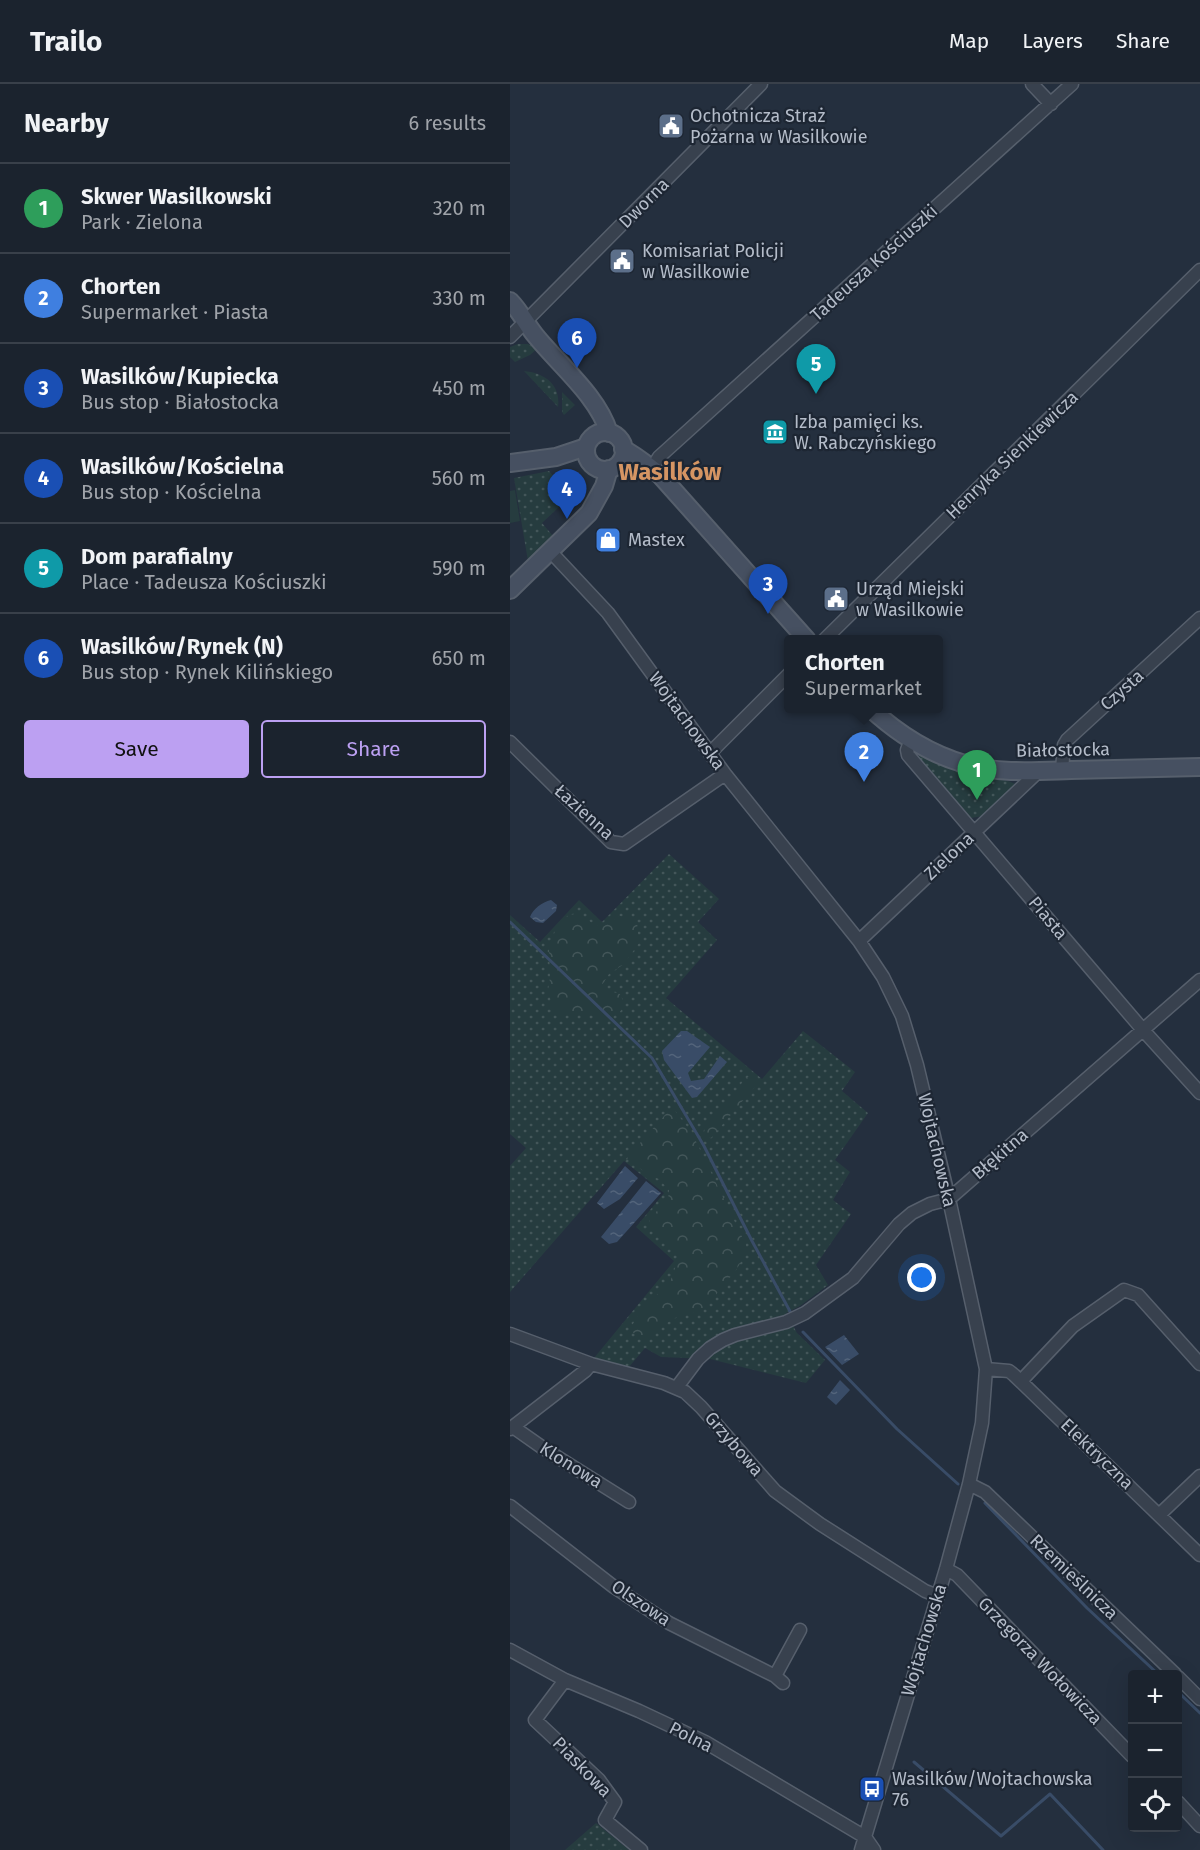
<!DOCTYPE html>
<html lang="en">
<head>
<meta charset="utf-8">
<style>
  :root { --surface:#1b232e; --page:#242b36; --text:#f1f3f6; --muted:#a0a4aa; --line:#39404a; --accent:#bca0f2 }
  body { margin:0; font-family:"Fira Sans",sans-serif; background:var(--page); color:var(--text) }
  .controls { position:absolute; right:18px; bottom:18px; display:grid; overflow:hidden; border-radius:6px; box-shadow:0 6px 24px #0002 }
  .controls button { width:54px; height:54px; display:grid; place-items:center; padding:0; border:0; border-bottom:2px solid var(--line); background:var(--surface); color:var(--text); font:30px sans-serif }
  .you { position:absolute; left:412px; top:1194px; width:21px; height:21px; margin:-15px; border:4px solid #fff; border-radius:50%; background:#1a73e8; box-shadow:0 0 0 9px #1a73e833 }
  .badge { display:grid; place-items:center; width:39px; height:39px; border-radius:50%; background:var(--accent); color:#fff; font-size:20px; font-weight:700 }
  .pin { position:absolute; translate:-50% -50px; filter:drop-shadow(0 2px 3px #0008) }
  .pin::after { content:''; position:absolute; top:32px; width:21px; height:18px; background:inherit; clip-path:polygon(0 0,100% 0,50% 100%) }
  .popup { position:absolute; left:274px; top:551px; width:159px; height:78px; box-sizing:border-box; display:grid; place-content:center; border-radius:6px; background:var(--surface); filter:drop-shadow(0 2px 4px #0005); font-size:20px; white-space:nowrap; color:var(--muted) }
  .popup b { font-size:22px; color:var(--text) }
  .popup::after { content:''; position:absolute; left:50%; top:100%; margin-left:-12px; border:12px solid transparent; border-top-color:var(--surface) }
  .list { margin:0; padding:0; list-style:none }
  h2 { display:flex; justify-content:space-between; align-items:center; height:78px; margin:0; padding:0 24px; font-size:26px }
  h2 small { font-size:20px; font-weight:400; color:var(--muted) }
  .list li { display:grid; grid-template-columns:39px 1fr auto; gap:18px; align-items:center; box-sizing:border-box; height:90px; padding:0 24px; border-top:2px solid var(--line) }
  .list b { display:block; font-size:22px; white-space:nowrap }
  .list p { margin:0; font-size:20px; white-space:nowrap; color:var(--muted) }
  .list em { font-size:20px; font-style:normal; color:var(--muted) }
  .actions { display:flex; gap:12px; padding:18px 24px }
  .actions a { flex:1; padding:14px 0; border:2px solid var(--accent); border-radius:6px; text-align:center; font-size:21px; color:var(--accent) }
  .actions .main { background:var(--accent); color:#111 }
  .icon { flex:none; width:33px; height:33px; fill:none; stroke:currentColor; stroke-width:2; stroke-linecap:round; stroke-linejoin:round }
  .map { position:relative; flex:none; width:690px; height:1766px; overflow:hidden }
  header { display:flex; align-items:center; gap:36px; box-sizing:border-box; height:84px; padding:0 30px; background:var(--surface); border-bottom:2px solid var(--line) }
  header strong { font-size:28px }
  nav { display:flex; gap:33px; margin-inline-start:auto; font-size:21px }
  main { display:flex }
  aside { flex:1; background:var(--surface) }
  .map>svg:first-child { display:block }
  .green { fill:url(#green-dots) }
  .forest { fill:url(#forest-crowns) }
  .pitch { fill:#263c3f }
  .water { fill:url(#water-ripples) }
  .lines { fill:none; stroke-linecap:round; stroke-linejoin:round }
  .stream { stroke:#394c67; stroke-width:3 }
  .street-casing { stroke:#565f6c; stroke-width:15 }
  .secondary-casing { stroke:#565f6c; stroke-width:20 }
  .street { stroke:#38414e; stroke-width:12 }
  .secondary { stroke:#465061; stroke-width:16 }
  .labels { text-anchor:middle; stroke-width:4.5; stroke-linejoin:round; paint-order:stroke }
  .poi-label { font-size:18px; fill:#b4bcc9; stroke:#1d2633; text-anchor:start }
  .street-label { font-size:18px; fill:#b4bcc9; stroke:#1d2633 }
  .district-label { font-size:24px; font-weight:bold; fill:#d59563; stroke:#1d2633 }
</style>
</head>
<body>
<header>
<strong>Trailo</strong>
<nav><a>Map</a><a>Layers</a><a>Share</a></nav>
</header>
<main>
<aside>
<h2>Nearby<small>6 results</small></h2>
<ul class="list">
<li><span class="badge" style="background:#2e9e5b">1</span><div><b>Skwer Wasilkowski</b><p>Park · Zielona</p></div><em>320 m</em></li>
<li><span class="badge" style="background:#3f7fe0">2</span><div><b>Chorten</b><p>Supermarket · Piasta</p></div><em>330 m</em></li>
<li><span class="badge" style="background:#1a4fb4">3</span><div><b>Wasilków/Kupiecka</b><p>Bus stop · Białostocka</p></div><em>450 m</em></li>
<li><span class="badge" style="background:#1a4fb4">4</span><div><b>Wasilków/Kościelna</b><p>Bus stop · Kościelna</p></div><em>560 m</em></li>
<li><span class="badge" style="background:#0f9aa8">5</span><div><b>Dom parafialny</b><p>Place · Tadeusza Kościuszki</p></div><em>590 m</em></li>
<li><span class="badge" style="background:#1a4fb4">6</span><div><b>Wasilków/Rynek (N)</b><p>Bus stop · Rynek Kilińskiego</p></div><em>650 m</em></li>
</ul>
<div class="actions"><a class="main">Save</a><a>Share</a></div>
</aside>
<div class="map">
<svg width="690" height="1766" viewBox="0 0 690 1766">
  <defs>
    <pattern id="green-dots" width="8" height="8" patternUnits="userSpaceOnUse" patternTransform="scale(1.5)"><rect width="8" height="8" fill="#263c3f"/><path d="M2 2h.1M6 6h.1" fill="none" stroke="#435659" stroke-width="1.8" stroke-linecap="round"/></pattern>
    <pattern id="forest-crowns" width="20" height="18" patternUnits="userSpaceOnUse" patternTransform="scale(1.5)"><rect width="20" height="18" fill="#263c3f"/><path d="M2 6a3 3 0 1 1 6 0M12 15a3 3 0 1 1 6 0" fill="none" stroke="#435659"/></pattern>
    <pattern id="water-ripples" width="26" height="14" patternUnits="userSpaceOnUse" patternTransform="scale(1.5)"><rect width="26" height="14" fill="#394c67"/><path d="M2 4q2-2 4 0t4 0M15 11q2-2 4 0t4 0" fill="none" stroke="#53647b"/></pattern>
  </defs>
  <rect width="100%" height="100%" fill="#242f3e"/>
  <path class="green" d="M 8,260 L 18,260 L 27,265 L 20,271 L 5,278 L 0,273 L 0,263 Z
    M 14,287 C 34,289 51,300 48,323 Z
    M 52,308 L 65,321 L 54,331 L 52,328 Z
    M 39,387 L 54,404 L 43,415 L 49,423 L 32,439 L 43,452 L 18,477 L 4,394 Z
    M 410,671 C 427,680 445,687 464,692 C 478,695 492,693 505,700 L 473,732 L 461,734 L 408,673 Z
    M 159,770 L 209,815 L 188,838 L 207,856 L 156,914 L 252,995 L 293,947 L 345,988 L 332,1007 L 358,1029 L 325,1076 L 340,1088 L 323,1116 L 341,1130 L 306,1181 L 318,1201 L 290,1222 L 276,1229 L 287,1249 L 315,1276 L 296,1299 L 200,1275 L 151,1273 L 135,1264 L 119,1283 L 84,1274 L 164,1177 L 126,1143 L 154,1109 L 114,1077 L 0,1208 L 0,1082 L 16,1064 L 0,1050 L 0,831 L 30,858 L 69,816 L 92,838 Z
    M 86,1739 L 119,1766 L 55,1766 Z"/>
  <path class="forest" d="M 68,829 L 82,839 L 92,843 L 110,832 L 127,838 L 129,859 L 114,880 L 99,890 L 92,901 L 100,907 L 110,910 L 115,921 L 109,929 L 95,937 C 78,928 72,928 53,932 L 43,925 L 38,906 L 40,894 L 39,864 L 45,847 L 57,832 Z
    M 243,991 L 248,999 L 201,1054 L 193,1052 L 196,1040 L 222,1014 L 235,994 Z
    M 162,1023 L 182,1049 L 236,1161 L 236,1170 L 226,1186 L 196,1223 L 183,1229 L 172,1230 L 145,1246 L 136,1254 L 129,1255 L 120,1245 L 131,1226 L 160,1198 L 169,1173 C 162,1161 150,1154 140,1144 L 140,1134 L 158,1116 L 159,1106 L 149,1095 L 136,1090 L 120,1075 L 114,1077 Z"/>
  <path class="pitch" d="M 5,406 L 10,437 L 0,439 L 0,407 Z"/>
  <path class="water" d="M 41,816 L 47,821 L 46,827 L 33,839 L 26,838 L 20,833 C 23,825 32,818 41,816 Z
    M 171,947 L 177,947 L 200,963 L 178,989 L 181,997 L 194,995 L 210,972 L 217,978 L 187,1013 L 182,1014 L 154,976 L 152,967 Z
    M 115,1082 L 128,1094 L 110,1115 L 94,1125 L 87,1119 Z
    M 136,1097 L 151,1109 L 107,1158 L 99,1160 L 91,1153 Z
    M 334,1251 L 349,1270 L 332,1281 L 315,1263 Z
    M 330,1296 L 340,1306 L 326,1321 L 317,1313 Z"/>
  <g class="lines">
    <path class="stream" d="M 0,838 L 142,974 L 194,1062 L 242,1157 L 282,1231
      M 293,1248 L 387,1345 L 448,1400
      M 475,1419 L 577,1524 L 648,1590
      M 668,1608 L 690,1629
      M 404,1678 L 491,1752 L 540,1710 L 593,1766"/>
    <g class="street-casing">
      <path id="street" d="M 522,0 L 541,20
        M 0,253 L 251,0
        M 142,384 L 149,373 L 562,0
        M 40,467 L 98,529 L 215,690 L 349,857 L 373,893 L 392,932 L 407,981 L 439,1115 L 476,1285 L 472,1339 L 459,1400 L 436,1485 L 351,1766
        M 314,556 L 690,186
        M 401,655 L 397,666 L 398,671 L 633,946 L 690,1009
        M 0,658 L 101,758 L 114,760 L 215,690
        M 200,669 L 279,590
        M 552,686 L 554,661 L 557,656 L 690,534
        M 349,857 L 529,687
        M 0,1250 L 81,1280 L 154,1299 L 175,1308 L 191,1323 L 265,1407 L 310,1440 L 415,1507 L 428,1512
        M 476,1285 L 499,1287 L 504,1291 L 690,1471
        M 511,1297 L 563,1242 L 614,1206 L 628,1211 L 690,1280
        M 167,1303 L 188,1275 L 200,1264 L 213,1256 L 225,1251 L 276,1238 L 295,1229 L 343,1194 L 389,1140 L 402,1129 L 420,1120 L 439,1115 L 690,896
        M 3,1343 L 33,1364 L 119,1418
        M 0,1345 L 75,1287 L 81,1280
        M 459,1400 L 475,1408 L 665,1590
        M 0,1422 L 104,1503 L 159,1539 L 265,1592 L 273,1599
        M 649,1431 L 690,1392
        M 436,1485 L 447,1491 L 622,1672
        M 0,1566 L 55,1596 L 129,1627 L 195,1658 L 355,1753 L 364,1766
        M 265,1592 L 290,1546
        M 668,1593 L 690,1615
        M 55,1596 L 25,1636 L 89,1696 L 105,1718 L 95,1736 L 131,1766
        M 668,1718 L 690,1742"/>
    </g>
    <g class="secondary-casing">
      <path id="secondary" d="M 0,217 C 10,227 16,240 25,251 C 49,281 88,312 99,349
        M76 367a19 19 0 1 1 38 0a19 19 0 1 1-38 0Z
        M 113,365 C 127,372 138,382 150,391 L 297,556
        M 0,379 L 46,373 L 76,363
        M 0,506 L 79,429 L 94,402 L 99,385
        M 360,624 C 387,649 420,670 455,680 C 488,690 527,687 561,686 C 604,685 647,684 690,683"/>
    </g>
    <use href="#street" class="street"/>
    <use href="#secondary" class="secondary"/>
  </g>
  <defs>
    <g id="civic-square" transform="scale(1.35)"><rect x="-9" y="-9" width="18" height="18" rx="4" fill="#5c6f8a" stroke="#1d2633"/><path d="M-.6-6.5H3V-4.5H.6V-3L4-1V1h2V6H-6V1h2V-1L-.6-3ZM-1.2 2.5V6h2.4V2.5Z" fill="#fff"/></g>
    <g id="museum-square" transform="scale(1.35)"><rect x="-9" y="-9" width="18" height="18" rx="4" fill="#0f9aa8" stroke="#1d2633"/><path d="M0-6L6-3V-2H-6V-3ZM-5-1h2V3h-2ZM-1-1h2V3h-2ZM3-1h2V3H3ZM-6 4H6V6H-6Z" fill="#fff"/></g>
    <g id="shop-square" transform="scale(1.35)"><rect x="-9" y="-9" width="18" height="18" rx="4" fill="#3f7fe0" stroke="#1d2633"/><path d="M-5-2.5h2.3a2.7 3.5 0 0 1 5.4 0H5L5.5 6h-11ZM-1.5-2.5h3a1.5 2.3 0 0 0-3 0Z" fill="#fff"/></g>
    <g id="bus-square" transform="scale(1.35)"><rect x="-9" y="-9" width="18" height="18" rx="4" fill="#1a4fb4" stroke="#1d2633"/><path d="M-5-6H5V4H4V6H2V4H-2V6H-4V4H-5ZM-3.5-4V0h7V-4ZM-3.5 1.2v1.5H-2V1.2ZM2 1.2v1.5H3.5V1.2Z" fill="#fff"/></g>
  </defs>
  <g fill-rule="evenodd">
    <use href="#civic-square" x="161" y="42"/>
    <use href="#civic-square" x="112" y="177"/>
    <use href="#museum-square" x="265" y="348"/>
    <use href="#shop-square" x="98" y="456"/>
    <use href="#civic-square" x="326" y="515"/>
    <use href="#bus-square" x="362" y="1705"/>
  </g>
  <g class="labels">
    <g class="poi-label">
      <text x="180" y="38">Ochotnicza Straż<tspan x="180" dy="21">Pożarna w Wasilkowie</tspan></text>
      <text x="132" y="173">Komisariat Policji<tspan x="132" dy="21">w Wasilkowie</tspan></text>
      <text x="284" y="344">Izba pamięci ks.<tspan x="284" dy="21">W. Rabczyńskiego</tspan></text>
      <text x="118" y="462">Mastex</text>
      <text x="346" y="511">Urząd Miejski<tspan x="346" dy="21">w Wasilkowie</tspan></text>
      <text x="382" y="1701">Wasilków/Wojtachowska<tspan x="382" dy="21">76</tspan></text>
    </g>
    <g class="street-label">
      <text transform="translate(134 119) rotate(-45)" y="6">Dworna</text>
      <text transform="translate(364 179) rotate(-42)" y="6">Tadeusza Kościuszki</text>
      <text transform="translate(502 371) rotate(-44)" y="6">Henryka Sienkiewicza</text>
      <text transform="translate(612 606) rotate(-42)" y="6">Czysta</text>
      <text transform="translate(177 637) rotate(54)" y="6">Wojtachowska</text>
      <text transform="translate(553 666) rotate(-1)" y="6">Białostocka</text>
      <text transform="translate(74 728) rotate(42)" y="6">Łazienna</text>
      <text transform="translate(439 772) rotate(-43)" y="6">Zielona</text>
      <text transform="translate(538 834) rotate(50)" y="6">Piasta</text>
      <text transform="translate(427 1066) rotate(77)" y="6">Wojtachowska</text>
      <text transform="translate(490 1070) rotate(-41)" y="6">Błękitna</text>
      <text transform="translate(224 1360) rotate(49)" y="6">Grzybowa</text>
      <text transform="translate(587 1370) rotate(44)" y="6">Elektryczna</text>
      <text transform="translate(61 1381) rotate(32)" y="6">Klonowa</text>
      <text transform="translate(564 1493) rotate(44)" y="6">Rzemieślnicza</text>
      <text transform="translate(131 1519) rotate(34)" y="6">Olszowa</text>
      <text transform="translate(414 1556) rotate(-73)" y="6">Wojtachowska</text>
      <text transform="translate(530 1577) rotate(46)" y="6">Grzegorza Wołowicza</text>
      <text transform="translate(181 1653) rotate(27)" y="6">Polna</text>
      <text transform="translate(72 1683) rotate(46)" y="6">Piaskowa</text>
    </g>
    <g class="district-label">
      <text x="160" y="396">Wasilków</text>
    </g>
  </g>
</svg>
<div class="controls">
<button>+</button>
<button>−</button>
<button><svg class="icon" aria-label="locate" viewBox="0 0 24 24"><circle cx="12" cy="12" r="6"/><path d="M12 2v4M12 18v4M2 12h4M18 12h4"/></svg></button>
</div>
<div class="you"></div>
<div class="pin badge" style="left:467px;top:716px;background:#2e9e5b">1</div>
<div class="pin badge" style="left:354px;top:698px;background:#3f7fe0">2</div>
<div class="popup"><b>Chorten</b>Supermarket</div>
<div class="pin badge" style="left:258px;top:530px;background:#1a4fb4">3</div>
<div class="pin badge" style="left:57px;top:435px;background:#1a4fb4">4</div>
<div class="pin badge" style="left:306px;top:310px;background:#0f9aa8">5</div>
<div class="pin badge" style="left:67px;top:284px;background:#1a4fb4">6</div>
</div>
</main>
</body>
</html>
